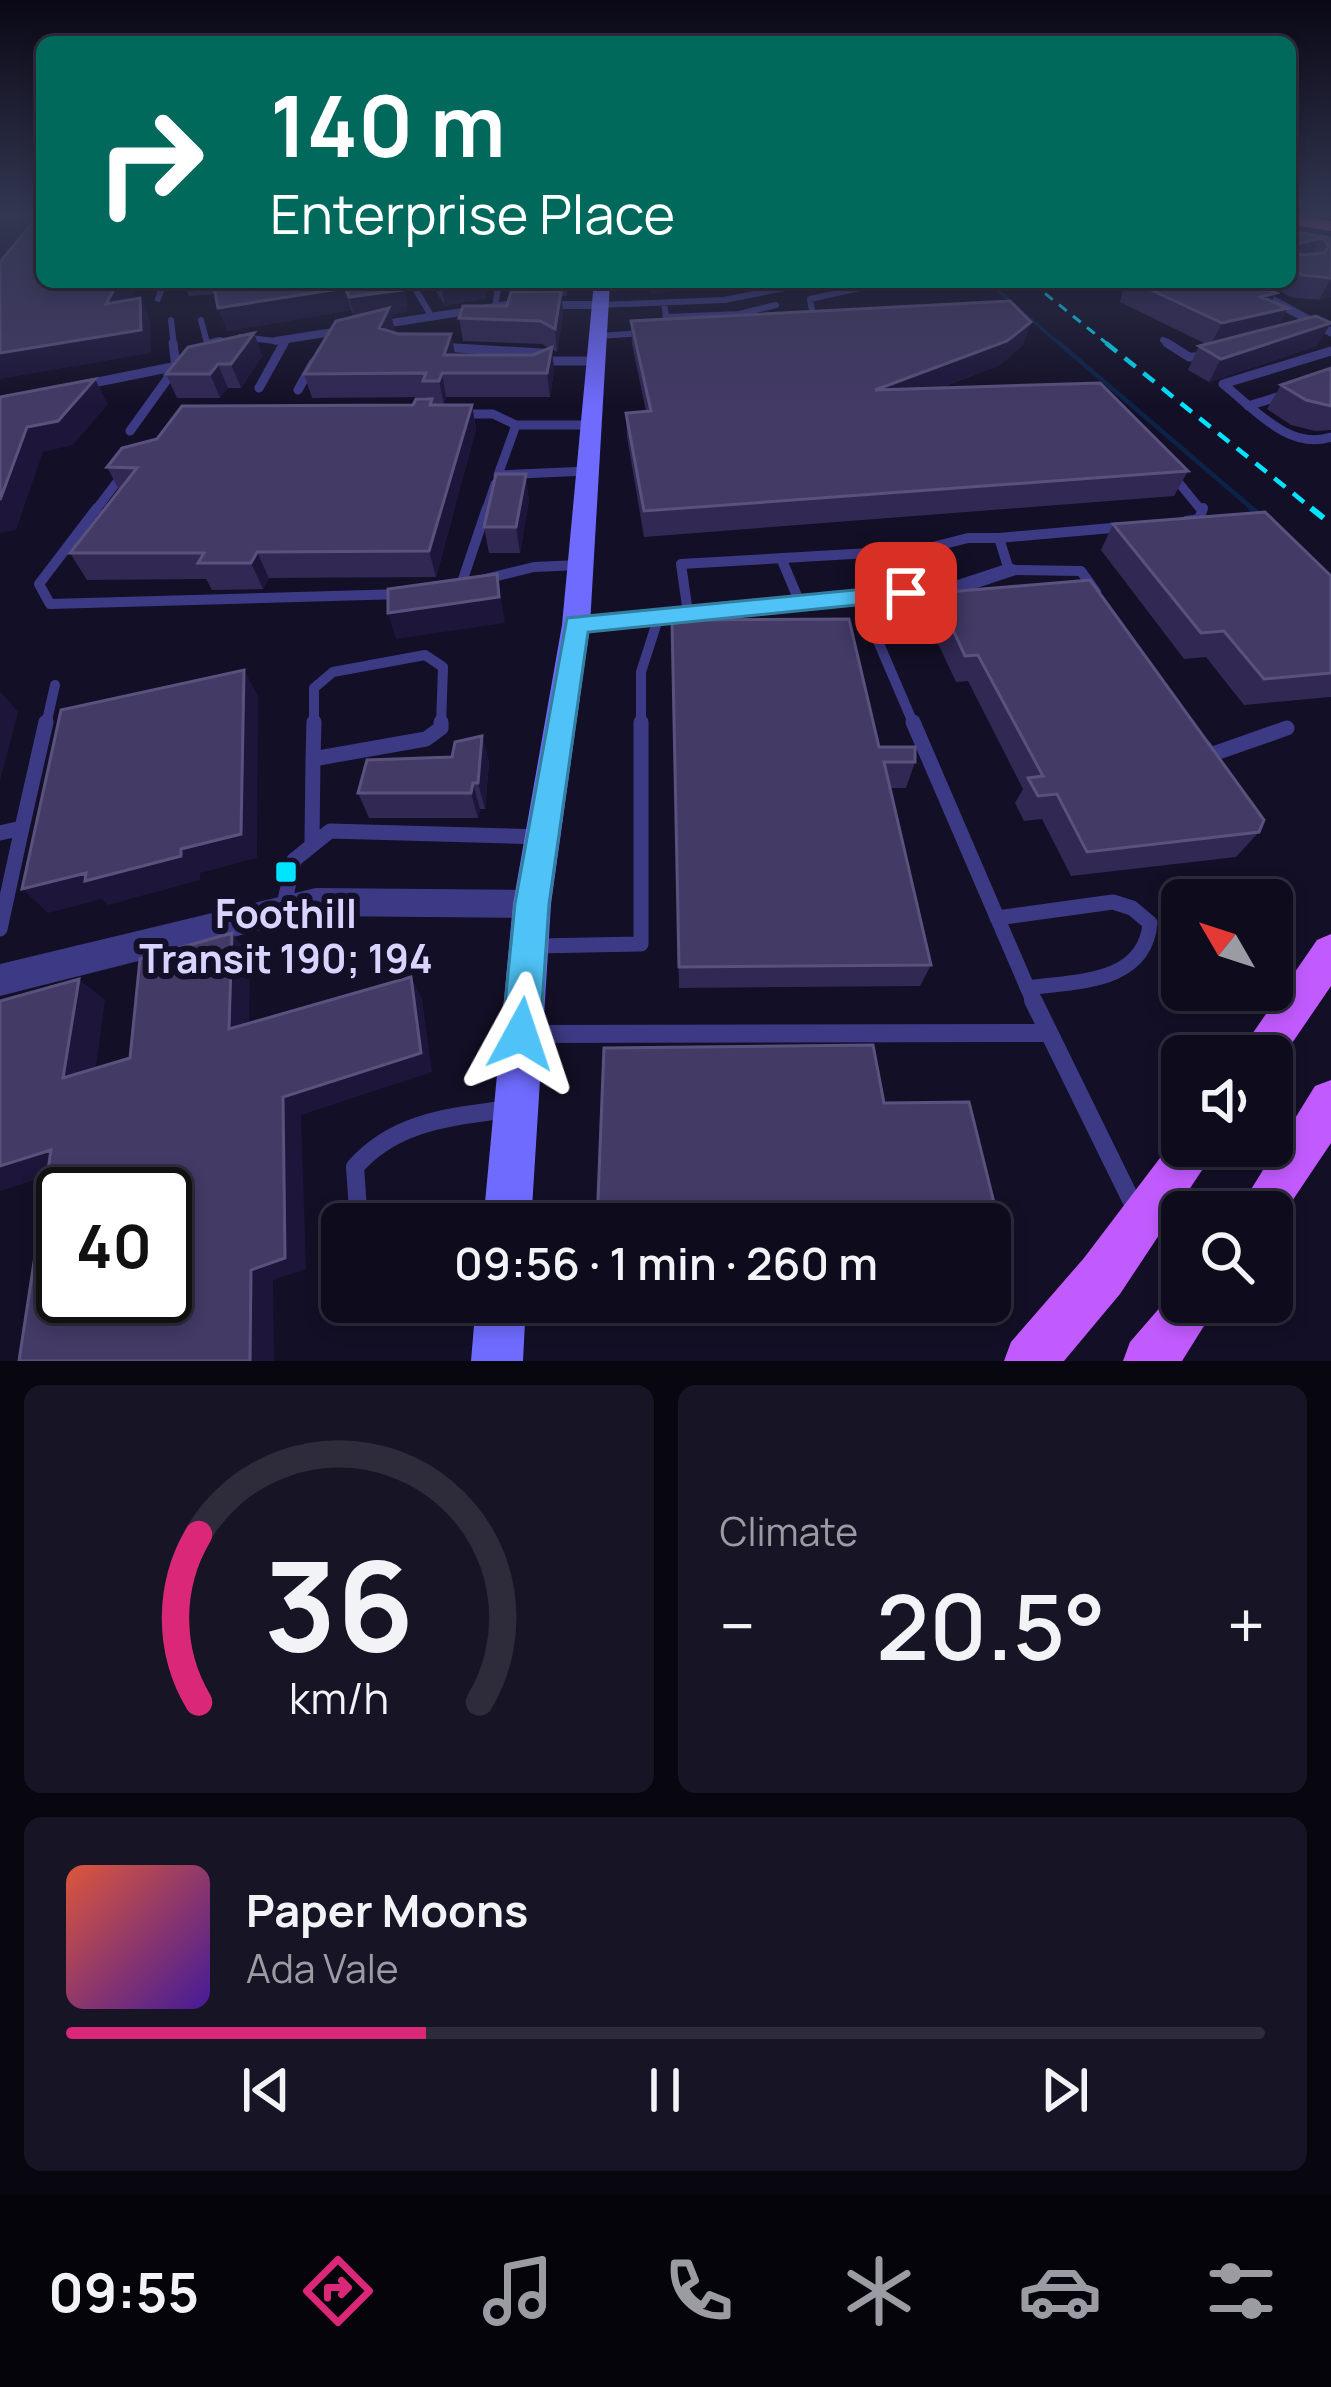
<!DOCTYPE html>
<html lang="en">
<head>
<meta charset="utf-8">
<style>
	body { margin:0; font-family:Manrope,sans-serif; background:#171425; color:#f1f3f6; height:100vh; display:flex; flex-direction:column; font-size:45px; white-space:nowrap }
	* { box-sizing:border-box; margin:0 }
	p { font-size:39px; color:#9b9ba3 }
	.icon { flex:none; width:66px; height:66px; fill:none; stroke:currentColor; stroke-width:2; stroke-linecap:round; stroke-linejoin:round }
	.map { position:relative; height:1361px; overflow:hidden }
	.drawer { display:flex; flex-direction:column; gap:24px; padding:24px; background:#08060f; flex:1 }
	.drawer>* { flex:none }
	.guide { position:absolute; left:36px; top:36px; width:1260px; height:252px; border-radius:18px; box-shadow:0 6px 18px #0003,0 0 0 3px #2e2b3b; background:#00695c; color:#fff; overflow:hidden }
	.needle { width:78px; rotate:309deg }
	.fabs { position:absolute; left:1161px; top:879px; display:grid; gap:24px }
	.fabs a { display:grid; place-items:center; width:132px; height:132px; border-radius:18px; background:#0e0b1c; box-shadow:0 6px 18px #0003,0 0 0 3px #2e2b3b; font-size:60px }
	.speed { position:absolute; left:36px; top:1167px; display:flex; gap:24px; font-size:60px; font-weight:700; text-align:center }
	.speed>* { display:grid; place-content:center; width:156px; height:156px; border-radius:50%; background:#0e0b1c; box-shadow:0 6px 18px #0003,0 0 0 3px #2e2b3b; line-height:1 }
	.speed .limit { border:6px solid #111; border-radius:18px; background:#fff; color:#111 }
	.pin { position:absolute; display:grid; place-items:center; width:102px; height:102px; color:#fff; margin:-51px; border-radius:24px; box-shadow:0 6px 18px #0006 }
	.me { position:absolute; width:132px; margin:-66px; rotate:5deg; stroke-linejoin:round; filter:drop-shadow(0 0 9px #0008) }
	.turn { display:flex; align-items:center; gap:42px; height:252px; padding:0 36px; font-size:54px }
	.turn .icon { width:156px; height:156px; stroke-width:2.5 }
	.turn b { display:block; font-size:84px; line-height:102px }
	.big { font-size:90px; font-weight:600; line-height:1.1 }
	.drawer .widget { flex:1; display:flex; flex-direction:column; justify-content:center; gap:18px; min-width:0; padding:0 42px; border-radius:18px; background:#171425 }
	.drawer .dial { align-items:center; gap:0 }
	.dial svg { height:312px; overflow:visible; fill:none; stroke:#2e2b3b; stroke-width:7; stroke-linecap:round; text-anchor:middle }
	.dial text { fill:#f1f3f6; stroke:none }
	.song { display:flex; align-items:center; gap:36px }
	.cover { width:144px; height:144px; border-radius:18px; background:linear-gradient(135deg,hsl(10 70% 55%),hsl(260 70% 35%)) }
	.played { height:12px; border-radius:6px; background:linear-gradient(90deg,#db2777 30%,#2e2b3b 30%) }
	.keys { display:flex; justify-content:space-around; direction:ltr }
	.heat { display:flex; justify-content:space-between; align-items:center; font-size:66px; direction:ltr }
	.drawer .tiles { flex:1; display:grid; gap:24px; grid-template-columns:1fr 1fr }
	.widget:last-child { grid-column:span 2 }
	.trip { position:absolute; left:321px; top:1203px; width:690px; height:120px; border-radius:18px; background:#0e0b1c; box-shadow:0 6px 18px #0003,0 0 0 3px #2e2b3b; font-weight:600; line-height:120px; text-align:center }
	.tabs { display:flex; height:192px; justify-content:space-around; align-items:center; background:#06040b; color:#9b9ba3 }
	.tabs .icon { width:84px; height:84px }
	.tabs .active { color:#db2777 }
	.tabs b { font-size:54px; color:#f1f3f6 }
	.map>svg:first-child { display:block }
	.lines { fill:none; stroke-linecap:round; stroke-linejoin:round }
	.stream-far2 { stroke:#0c2248; stroke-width:3 }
	.stream-far1 { stroke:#0c2248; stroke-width:4.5 }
	.stream { stroke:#0c2248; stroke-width:6 }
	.lane-far4 { stroke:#3d3a85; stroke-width:6 }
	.lane-far3 { stroke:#3d3a85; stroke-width:9 }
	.lane-far2 { stroke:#3d3a85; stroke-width:10 }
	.lane-far1 { stroke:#3d3a85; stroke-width:15 }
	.lane { stroke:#3d3a85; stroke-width:18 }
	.street { fill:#3d3a85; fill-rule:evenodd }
	.secondary { fill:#6f6bff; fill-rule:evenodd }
	.primary { fill:#c25bff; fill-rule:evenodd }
	.highway { fill:#ff4fa3; fill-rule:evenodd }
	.rail-far2 { stroke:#00e5ff; stroke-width:3; stroke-dasharray:10 8; stroke-linecap:butt }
	.rail-far1 { stroke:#00e5ff; stroke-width:4.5; stroke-dasharray:14 10; stroke-linecap:butt }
	.rail { stroke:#00e5ff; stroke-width:6; stroke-dasharray:16 14; stroke-linecap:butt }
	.wall { fill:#312854 }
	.shaded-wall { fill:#1d163a }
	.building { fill:#433a66; stroke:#5a527e; stroke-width:3; fill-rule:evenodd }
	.route { fill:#4fc3f7; stroke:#337fa1; stroke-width:3 }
	.poi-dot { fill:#00e5ff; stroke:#130f26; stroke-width:4.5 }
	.labels { text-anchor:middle; stroke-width:12; stroke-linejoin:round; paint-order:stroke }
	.near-poi-label { font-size:39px; font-weight:bold; fill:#d9d4ff; stroke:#130f26 }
</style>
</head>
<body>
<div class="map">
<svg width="1331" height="1361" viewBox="0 0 1331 1361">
	<rect width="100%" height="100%" fill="#130f26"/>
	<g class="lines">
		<!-- stream-far2 -->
		<path class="stream-far2" d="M 988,282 L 1062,346"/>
		<!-- stream-far1 -->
		<path class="stream-far1" d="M 1059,343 L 1255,511"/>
		<!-- stream -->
		<path class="stream" d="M 1251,508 L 1263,518"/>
		<!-- lane-far4 -->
		<path class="lane-far4" d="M 411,282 L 432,317
			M 158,299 L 164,282
			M 664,303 L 666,317 L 739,314 L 776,305
			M 600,305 L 724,300 L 815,282
			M 495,307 L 499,282
			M 171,320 L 174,346
			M 201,320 L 207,343 L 220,340
			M 814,323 L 810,299 L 887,282
			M 598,336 L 645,333
			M 240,337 L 275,341
			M 1163,340 L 1171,346
			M 282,346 L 285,340"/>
		<!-- lane-far3 -->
		<path class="lane-far3" d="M 1167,343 L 1189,357 L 1206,357
			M 439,347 L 542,353 L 552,361 L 596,361
			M 1331,351 L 1223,384 C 1255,409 1289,451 1331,437
			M 83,385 L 187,364
			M 259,388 L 284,343
			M 298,390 L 313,363
			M 1248,406 L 1287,394
			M 461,414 L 493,414 L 516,425 L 591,425
			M 516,425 L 498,475 L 588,471
			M 130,431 L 176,367 L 173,343
			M 1170,472 L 1202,511
			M 95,511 L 123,474
			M 486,511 L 495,484"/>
		<!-- lane-far2 -->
		<path class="lane-far2" d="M 97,508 L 39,584 L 50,604 L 403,594
			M 1186,521 L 1199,519 L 1203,508
			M 999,538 L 1123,527
			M 781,558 L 800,603
			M 481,580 L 534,567 L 579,565
			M 461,585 L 487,508
			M 859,597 L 914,725
			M 688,613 L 681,564 L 921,550 L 968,538 L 999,538 L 1009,570 L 1081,571 L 1096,592
			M 46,725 L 55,685
			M 314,725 L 314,688 L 333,672 L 425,655 L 443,667 L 441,725
			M 641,725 L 641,672 L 659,616"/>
		<!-- lane-far1 -->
		<path class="lane-far1" d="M 913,722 L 1034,1003
			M 1204,747 L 1210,755 L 1287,728
			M 313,759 L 314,722
			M 313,759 L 426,739 L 441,728 L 441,722
			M 0,833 L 22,828 L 46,722
			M 312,841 L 313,759
			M 283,909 L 294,860 L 330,831 L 542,837
			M 997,918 L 1113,902 L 1132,908 L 1150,923 C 1145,984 1075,981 1028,988
			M 0,929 L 22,828
			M 535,946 L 641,944 L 641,722"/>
		<!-- lane -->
		<path class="lane" d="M 1033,1000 L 1135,1208
			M 528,1034 L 1047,1033
			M 359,1224 L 355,1167 C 395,1121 451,1117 508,1109"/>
		<!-- street -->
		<path class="street" d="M 1231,282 L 1248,282 L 1331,327 L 1331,337 Z
			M 507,301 L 600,301 L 607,305 L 600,309 L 507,309 L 275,345 L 268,341 L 275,337 Z
			M 1009,563 L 1016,565 L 1020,570 L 1016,575 L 953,596 L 576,633 L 565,625 L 576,617 L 951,582 Z
			M 316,888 L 532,890 L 543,894 L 547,904 L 543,914 L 532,918 L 316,916 L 0,996 L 0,964 Z"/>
		<!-- secondary -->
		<path class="secondary" d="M 594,282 L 610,282 L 590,625 L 551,904 L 531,1224 L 483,1224 L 513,904 L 562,625 Z
			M 476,1302 L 526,1302 L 523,1361 L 471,1361 Z"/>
		<!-- primary -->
		<path class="primary" d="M 1331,934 L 1331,986 L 1273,1071 L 1272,1056 L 1237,1056 L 1317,940 Z
			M 1331,1080 L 1331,1143 L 1272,1231 L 1272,1212 L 1237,1212 L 1315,1086 Z
			M 1182,1129 L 1182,1146 L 1218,1146 L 1120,1294 L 1064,1361 L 1004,1361 L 1011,1342 L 1084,1258 Z
			M 1182,1282 L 1182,1302 L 1219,1302 L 1182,1361 L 1123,1361 L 1130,1342 Z"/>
		<!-- highway -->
		<path class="highway" d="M 1290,216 L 1331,221 L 1331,231 L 1290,224 Z"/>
		<!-- rail-far2 -->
		<path class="rail-far2" d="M 1031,282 L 1110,346"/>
		<!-- rail-far1 -->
		<path class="rail-far1" d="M 1106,343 L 1315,511"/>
		<!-- rail -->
		<path class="rail" d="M 1311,508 L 1331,524"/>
	</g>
	<!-- wall -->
	<path class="wall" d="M 1290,231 L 1331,238 L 1331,297 L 1319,300 L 1290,297 L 1266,282 L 1290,282 Z
		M 183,282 L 402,282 L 408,306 L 406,306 L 407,312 L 391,314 L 394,332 L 451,334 L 455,355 L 533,355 L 549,348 L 542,344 L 463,341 L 459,318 L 507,306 L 526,292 L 525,282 L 569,282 L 566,296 L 562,296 L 563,314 L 557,352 L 552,349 L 554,370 L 550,397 L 446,397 L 444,405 L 472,405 L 476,429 L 436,577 L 269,578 L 263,589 L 212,590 L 206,579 L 87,580 L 70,553 L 119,490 L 107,467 L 413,405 L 427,399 L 427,397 L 312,398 L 304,374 L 354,316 L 351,310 L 227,331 L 216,294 L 189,296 Z
		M 430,282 L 483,282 L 486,298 L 445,306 Z
		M 1120,282 L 1226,282 L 1234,287 L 1276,293 L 1272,301 L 1288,308 L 1278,326 L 1317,346 L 1209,382 L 1188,370 L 1199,346 L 1206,344 L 1120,302 L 1124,286 L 1120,287 Z
		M 631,321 L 1023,345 L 1000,365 L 940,388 L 1188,471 L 1174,496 L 644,537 L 627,437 L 626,413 L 646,411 L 632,344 Z
		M 254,333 L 262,356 L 241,388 L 228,388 L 220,398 L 177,398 L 166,374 Z
		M 1331,368 L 1331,430 L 1315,431 L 1291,425 L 1267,409 L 1281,385 Z
		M 529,499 L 520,553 L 489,553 L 484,527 Z
		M 1113,524 L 1331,576 L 1331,697 L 1244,705 L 1206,657 L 1184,659 L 1101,550 Z
		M 947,592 L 1259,832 L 1236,857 L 1071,876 L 1042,819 L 1024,821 L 1015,803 L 1023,789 L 968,681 L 956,682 L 932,631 Z
		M 672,646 L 879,747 L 915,762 L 906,788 L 890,788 L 931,965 L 920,986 L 679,988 Z
		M 482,736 L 489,762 L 485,809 L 480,809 L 478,818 L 369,818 L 358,793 L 452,757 Z
		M 596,1302 L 906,1302 L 903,1304 L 598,1307 Z"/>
	<!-- shaded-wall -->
	<path class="shaded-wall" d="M 1322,238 L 1310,260 L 1290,264 L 1295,244 Z
		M 1331,279 L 1331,297 L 1319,300 Z
		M 118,282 L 140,282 L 117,327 L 106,304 Z
		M 448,282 L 483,282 L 486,298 L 445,306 L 441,283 Z
		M 649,282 L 719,282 L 650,295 Z
		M 403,284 L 408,306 L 406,306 L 407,312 L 391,314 L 395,331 L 385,351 L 355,320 L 349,297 Z
		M 345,288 L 351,310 L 227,331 L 218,308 Z
		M 561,291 L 563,314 L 557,352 L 555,329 Z
		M 1276,293 L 1265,313 L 1288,308 L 1275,331 L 1210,346 L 1222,323 L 1261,297 Z
		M 140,298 L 150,321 L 151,353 L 0,379 L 0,353 Z
		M 1031,322 L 1023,345 L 1000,365 L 870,414 L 875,390 Z
		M 1331,323 L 1317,346 L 1209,382 L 1221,359 Z
		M 254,333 L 262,356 L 241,388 L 231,364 Z
		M 451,334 L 456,358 L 444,355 Z
		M 552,347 L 554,370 L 550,397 L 547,373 Z
		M 218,364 L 228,388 L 220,398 L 210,374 Z
		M 442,373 L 446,397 L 444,405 L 439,381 Z
		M 95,379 L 108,404 L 73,445 L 43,452 L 16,530 L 0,533 L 0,500 L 27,427 Z
		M 472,405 L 476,429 L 436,577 L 429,551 Z
		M 526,474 L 529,499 L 520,553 L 516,527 Z
		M 257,552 L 269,578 L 263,589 L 251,563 Z
		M 497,574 L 505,623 L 396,639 L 388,613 Z
		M 244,670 L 258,696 L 257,858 L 200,873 L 200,880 L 108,905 L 102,899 L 48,913 L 22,889 L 181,849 Z
		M 0,691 L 18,712 L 0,781 Z
		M 482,736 L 489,762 L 485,809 L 478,783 Z
		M 473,783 L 480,809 L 478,818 L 471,793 Z
		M 232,933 L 250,956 L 249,1048 L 229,1029 Z
		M 411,977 L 422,999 L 432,1072 L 301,1115 L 306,1269 L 273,1280 L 274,1361 L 250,1361 L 251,1270 L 283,1097 Z
		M 79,979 L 105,1000 L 92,1096 L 63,1078 Z
		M 51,1150 L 82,1165 L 0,1191 L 0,1166 Z"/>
	<!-- building -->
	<path class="building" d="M 38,216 L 42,216 L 42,282 L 118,282 L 106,304 L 140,298 L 141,330 L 0,353 L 0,262 Z
		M 1290,231 L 1331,238 L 1331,278 L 1302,275 L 1290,268 ZM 1322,238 L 1329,246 L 1324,253 L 1301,255 L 1294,251 L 1295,244 Z
		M 213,282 L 402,282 L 403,284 L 399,284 L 402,290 L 349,297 L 345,288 L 218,308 Z
		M 1134,282 L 1226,282 L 1234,287 L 1251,282 L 1276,293 L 1261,297 L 1288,308 L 1222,323 Z
		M 561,291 L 555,329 L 540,321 L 459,318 L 463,306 L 507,306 L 511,292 Z
		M 1010,301 L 1031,322 L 1007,341 L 875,390 L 1100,383 L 1188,471 L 644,511 L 626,413 L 651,411 L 631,321 Z
		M 389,308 L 379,328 L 398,334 L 451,334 L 444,355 L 533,355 L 552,347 L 547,373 L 442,373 L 439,381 L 423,381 L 426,373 L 304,374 L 336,321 Z
		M 1316,316 L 1331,323 L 1221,359 L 1199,346 Z
		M 254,333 L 231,364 L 218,364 L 210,374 L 166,374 L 188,347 Z
		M 1331,368 L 1331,406 L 1306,400 L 1281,385 Z
		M 95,379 L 58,421 L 27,427 L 0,500 L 0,397 Z
		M 416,399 L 432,399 L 430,405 L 472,405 L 429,551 L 257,552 L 251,563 L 198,563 L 204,553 L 70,553 L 137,468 L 107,467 L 122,448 L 157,439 L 182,406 L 413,405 Z
		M 496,474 L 526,474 L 516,527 L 484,527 Z
		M 1265,512 L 1331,576 L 1331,673 L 1264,679 L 1224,631 L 1201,633 L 1113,524 Z
		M 497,574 L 499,597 L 388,613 L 388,589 Z
		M 1090,580 L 1264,820 L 1259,832 L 1087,852 L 1057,794 L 1038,796 L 1028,778 L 1043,776 L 978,655 L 965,656 L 941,604 L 954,603 L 947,592 Z
		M 849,619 L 879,747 L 915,747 L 915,762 L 884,762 L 931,965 L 679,967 L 672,620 Z
		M 244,670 L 241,834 L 181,849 L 181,856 L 85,881 L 86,873 L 22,889 L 61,710 Z
		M 482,736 L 478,783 L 473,783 L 471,793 L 358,793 L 367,760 L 452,757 L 455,742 Z
		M 232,933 L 229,1029 L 411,977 L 421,1053 L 283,1097 L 285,1258 L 251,1270 L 250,1361 L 19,1361 L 51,1150 L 0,1166 L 0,1001 L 79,979 L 63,1078 L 130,1058 L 140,959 ZM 63,1194 L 165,1194 L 165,1296 L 63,1296 Z
		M 873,1045 L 884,1103 L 969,1102 L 1001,1231 L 990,1239 L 990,1224 L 597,1224 L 604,1048 Z"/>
	<!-- sky -->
	<linearGradient id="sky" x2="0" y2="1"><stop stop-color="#0a0815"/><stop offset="0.53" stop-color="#333752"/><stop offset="1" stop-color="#333752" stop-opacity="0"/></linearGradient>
	<rect width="1331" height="407" fill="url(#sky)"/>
	<!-- route -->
	<path class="route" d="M 906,585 L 918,593 L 915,599 L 588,632 L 549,904 L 540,1034 L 534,1048 L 521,1053 L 507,1048 L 502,1034 L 515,904 L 567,618 Z"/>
	<!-- markers -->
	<rect class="poi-dot" x="274" y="860" width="24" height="24" rx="6"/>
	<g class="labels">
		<!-- near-poi labels -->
		<g class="near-poi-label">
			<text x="286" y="928">Foothill<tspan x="286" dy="45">Transit 190; 194</tspan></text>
		</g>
	</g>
</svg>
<div class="fabs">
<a><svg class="needle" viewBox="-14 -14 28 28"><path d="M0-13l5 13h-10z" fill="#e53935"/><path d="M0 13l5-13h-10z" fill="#9b9ba3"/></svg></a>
<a><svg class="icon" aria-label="sound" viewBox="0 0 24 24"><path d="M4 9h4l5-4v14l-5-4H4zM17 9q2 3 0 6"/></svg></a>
<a><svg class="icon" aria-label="search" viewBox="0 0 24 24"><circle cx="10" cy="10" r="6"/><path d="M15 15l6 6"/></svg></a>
</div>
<div class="speed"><div class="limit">40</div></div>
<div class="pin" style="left:906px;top:593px;background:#d93025"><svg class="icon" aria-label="arrive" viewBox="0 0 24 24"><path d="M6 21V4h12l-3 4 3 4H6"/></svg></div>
<svg class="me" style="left:521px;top:1034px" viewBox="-20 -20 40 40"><path d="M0-17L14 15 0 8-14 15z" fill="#4fc3f7" stroke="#fff" stroke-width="4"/></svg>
<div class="trip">09:56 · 1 min · 260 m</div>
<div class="guide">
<div class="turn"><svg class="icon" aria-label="right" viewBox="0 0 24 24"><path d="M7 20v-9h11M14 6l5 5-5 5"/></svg><div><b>140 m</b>Enterprise Place</div></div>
</div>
</div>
<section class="drawer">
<div class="tiles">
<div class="widget dial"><svg viewBox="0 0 100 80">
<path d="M14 69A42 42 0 1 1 86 69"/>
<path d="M14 69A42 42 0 0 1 14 26" stroke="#db2777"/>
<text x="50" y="56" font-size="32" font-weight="700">36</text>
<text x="50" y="72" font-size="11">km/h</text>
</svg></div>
<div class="widget"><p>Climate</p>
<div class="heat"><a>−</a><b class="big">20.5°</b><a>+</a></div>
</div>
<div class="widget">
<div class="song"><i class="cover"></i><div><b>Paper Moons</b><p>Ada Vale</p></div></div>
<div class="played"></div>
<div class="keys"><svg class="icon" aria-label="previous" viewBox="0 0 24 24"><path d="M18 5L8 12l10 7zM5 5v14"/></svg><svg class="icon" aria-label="pause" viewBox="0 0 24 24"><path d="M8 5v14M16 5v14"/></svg><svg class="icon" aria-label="next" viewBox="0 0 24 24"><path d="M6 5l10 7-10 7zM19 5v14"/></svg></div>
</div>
</div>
</section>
<nav class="tabs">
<b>09:55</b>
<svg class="icon active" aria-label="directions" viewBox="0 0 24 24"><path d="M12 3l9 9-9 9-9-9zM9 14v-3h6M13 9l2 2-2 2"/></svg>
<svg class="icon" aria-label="music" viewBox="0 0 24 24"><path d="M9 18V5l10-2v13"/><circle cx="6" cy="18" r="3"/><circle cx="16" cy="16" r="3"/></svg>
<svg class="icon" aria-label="phone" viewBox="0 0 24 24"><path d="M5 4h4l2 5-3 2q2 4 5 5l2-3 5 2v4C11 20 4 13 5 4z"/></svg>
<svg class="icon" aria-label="climate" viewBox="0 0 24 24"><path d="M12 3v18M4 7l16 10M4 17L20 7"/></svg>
<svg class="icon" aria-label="car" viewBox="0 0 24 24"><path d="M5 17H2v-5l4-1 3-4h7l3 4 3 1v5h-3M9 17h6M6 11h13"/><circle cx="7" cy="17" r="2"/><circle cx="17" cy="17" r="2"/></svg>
<svg class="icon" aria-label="filters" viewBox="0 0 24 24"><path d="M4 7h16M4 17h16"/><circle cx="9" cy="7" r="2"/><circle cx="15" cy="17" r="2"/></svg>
</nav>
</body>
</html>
